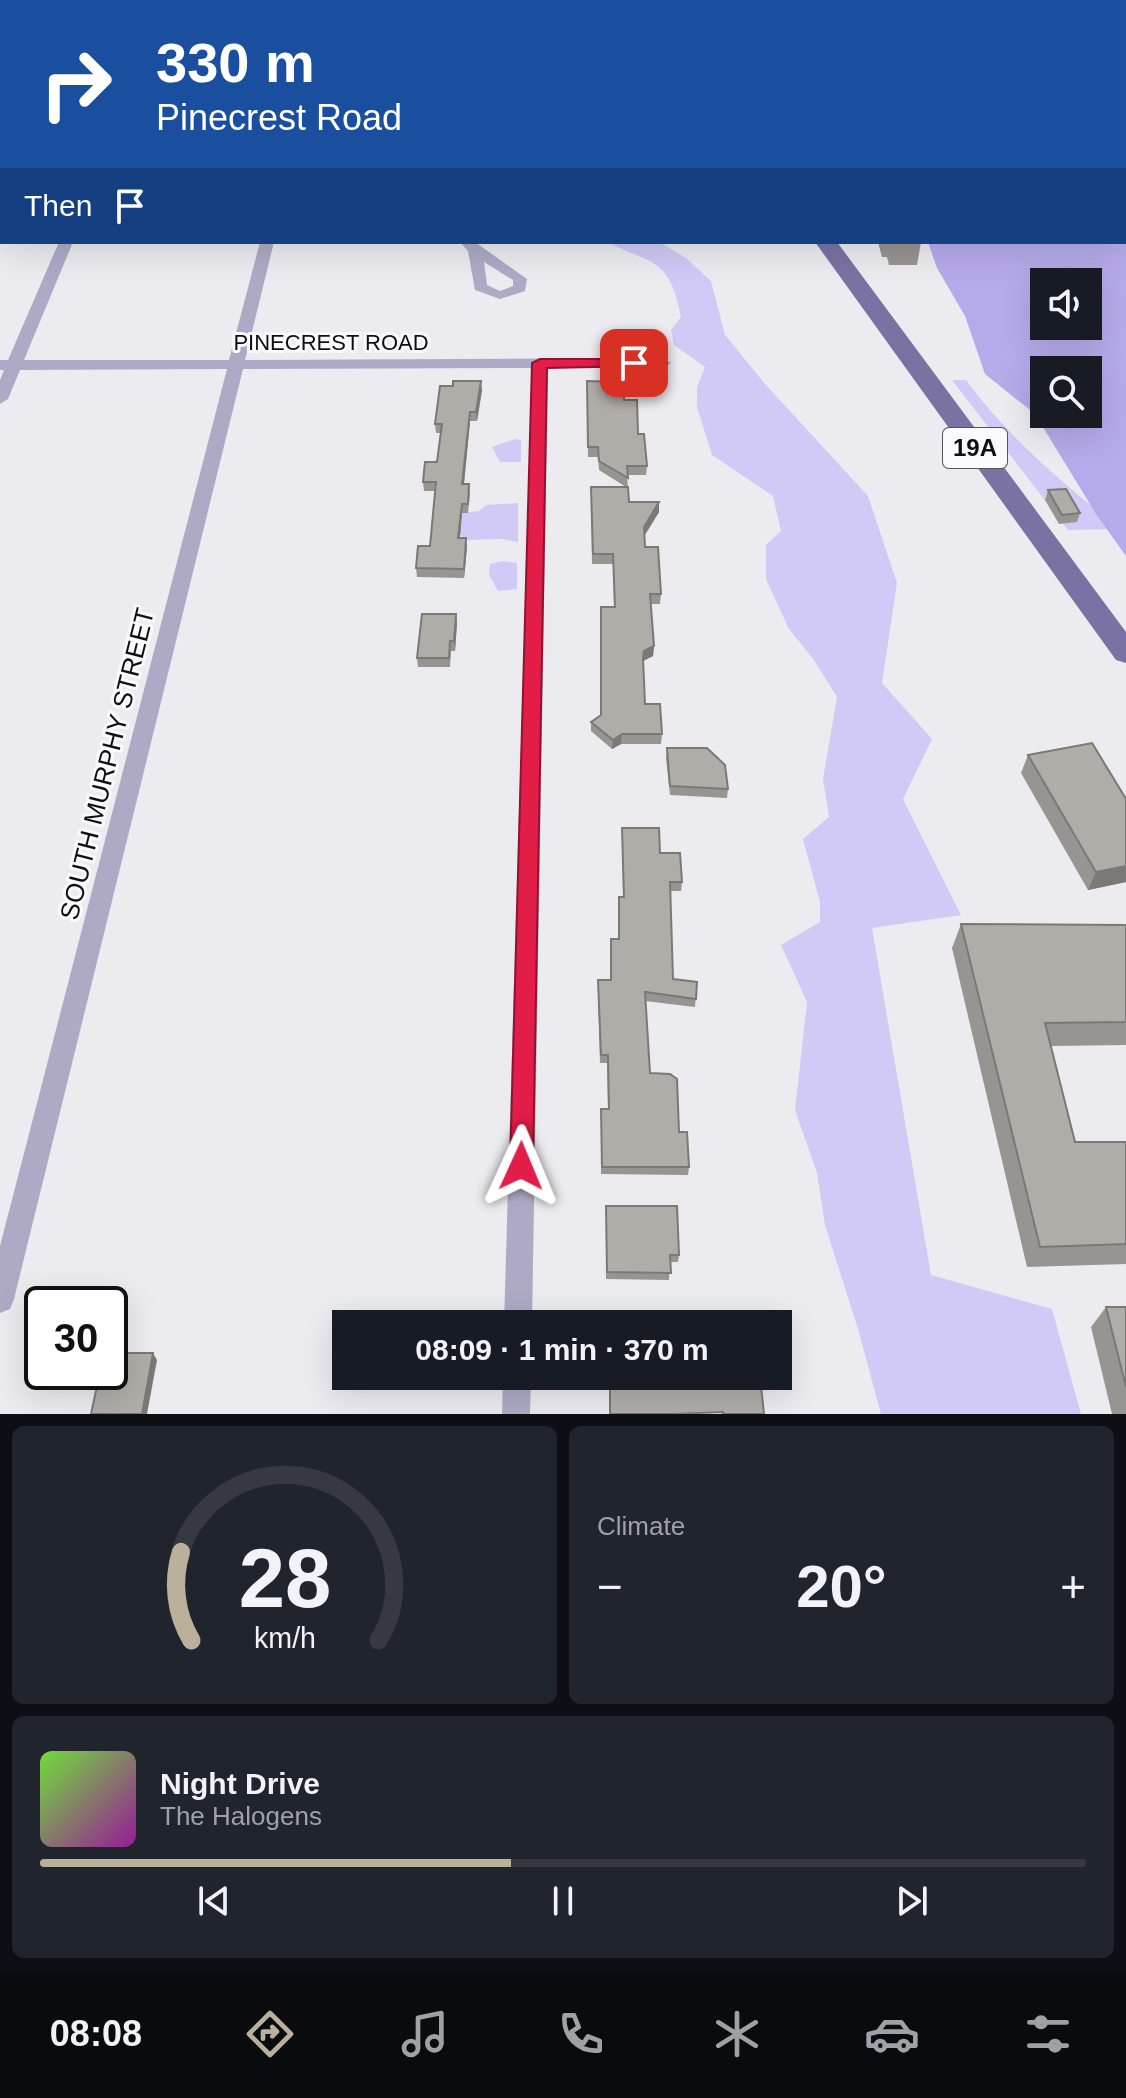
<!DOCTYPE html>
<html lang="en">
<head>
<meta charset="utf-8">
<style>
	body { margin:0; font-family:Helvetica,sans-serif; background:#20242c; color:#f1f3f6; height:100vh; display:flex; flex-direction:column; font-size:30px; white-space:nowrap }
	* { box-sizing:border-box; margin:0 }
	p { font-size:26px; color:#9ea1a6 }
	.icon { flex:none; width:44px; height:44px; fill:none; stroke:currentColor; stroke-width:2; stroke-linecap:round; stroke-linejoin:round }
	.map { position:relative; height:1414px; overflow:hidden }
	.panel { display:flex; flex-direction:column; gap:12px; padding:12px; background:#0d0f14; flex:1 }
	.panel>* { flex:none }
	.banner { position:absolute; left:0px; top:0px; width:1126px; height:244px; box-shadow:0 8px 32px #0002; background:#1a4fa0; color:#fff; overflow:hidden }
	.buttons { position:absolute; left:1030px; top:268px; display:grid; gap:16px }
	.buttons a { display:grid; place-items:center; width:72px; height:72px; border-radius:0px; background:#171b24; box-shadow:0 8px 32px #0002; font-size:40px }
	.speed { position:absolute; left:24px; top:1286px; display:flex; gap:16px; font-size:40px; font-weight:700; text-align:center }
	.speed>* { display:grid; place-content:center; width:104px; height:104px; border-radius:50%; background:#171b24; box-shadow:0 8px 32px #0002; line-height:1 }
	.speed .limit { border:4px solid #111; border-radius:12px; background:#fff; color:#111 }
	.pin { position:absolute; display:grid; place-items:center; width:68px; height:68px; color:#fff; margin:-34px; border-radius:16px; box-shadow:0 4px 12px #0006 }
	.me { position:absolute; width:88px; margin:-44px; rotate:1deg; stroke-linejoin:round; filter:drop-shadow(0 0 6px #0008) }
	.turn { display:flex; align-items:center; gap:28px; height:168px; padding:0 24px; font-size:36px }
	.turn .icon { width:104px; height:104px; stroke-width:2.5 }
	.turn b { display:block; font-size:56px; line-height:68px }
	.then { display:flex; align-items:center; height:76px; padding:0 24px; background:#0003; gap:16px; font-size:30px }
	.big { font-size:60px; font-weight:700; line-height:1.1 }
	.panel .tile { flex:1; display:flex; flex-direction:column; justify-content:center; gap:12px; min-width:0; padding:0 28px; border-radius:12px; background:#20242c }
	.panel .dial { align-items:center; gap:0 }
	.dial svg { height:208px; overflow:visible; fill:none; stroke:#363941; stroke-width:7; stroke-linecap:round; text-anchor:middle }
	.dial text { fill:#f1f3f6; stroke:none }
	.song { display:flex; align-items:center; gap:24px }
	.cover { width:96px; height:96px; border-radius:12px; background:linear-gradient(135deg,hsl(100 70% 55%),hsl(300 70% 35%)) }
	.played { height:8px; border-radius:4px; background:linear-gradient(90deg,#bab09c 45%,#363941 45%) }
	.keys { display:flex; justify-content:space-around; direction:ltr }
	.heat { display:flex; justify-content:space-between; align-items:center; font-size:44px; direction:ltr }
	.panel .tiles { flex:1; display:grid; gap:12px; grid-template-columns:1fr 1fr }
	.tile:last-child { grid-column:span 2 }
	.trip { position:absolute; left:332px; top:1310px; width:460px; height:80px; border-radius:0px; background:#171b24; box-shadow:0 8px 32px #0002; font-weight:700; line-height:80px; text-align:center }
	.menu { display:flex; height:128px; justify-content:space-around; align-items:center; background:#090b0e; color:#9ea1a6 }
	.menu .icon { width:56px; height:56px }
	.menu .active { color:#bab09c }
	.menu b { font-size:36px; color:#f1f3f6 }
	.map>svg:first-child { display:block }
	.green { fill:#d1c9f6 }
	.water { fill:#b6abea; fill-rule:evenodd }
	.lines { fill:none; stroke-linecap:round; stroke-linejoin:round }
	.minor { fill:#aeaac6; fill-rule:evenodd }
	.primary { fill:#7b72a4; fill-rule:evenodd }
	.wall { fill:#979591 }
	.shaded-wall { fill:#7b7976 }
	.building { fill:#b0ada9; stroke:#7b7976; stroke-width:2 }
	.route { fill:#e11d48; stroke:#92132f; stroke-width:2 }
	.labels { text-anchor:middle; stroke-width:6; stroke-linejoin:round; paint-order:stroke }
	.far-street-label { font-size:22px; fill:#0f0f11; stroke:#f9f9fe }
	.shield { fill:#f9f9fe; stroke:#555558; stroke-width:2 }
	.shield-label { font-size:24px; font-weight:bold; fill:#0f0f11 }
	.street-label { font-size:26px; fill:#0f0f11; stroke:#f9f9fe }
</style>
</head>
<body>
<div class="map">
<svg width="1126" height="1414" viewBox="0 0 1126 1414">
	<rect width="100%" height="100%" fill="#ecebf0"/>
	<!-- green -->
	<path class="green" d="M 607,242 L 659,242 L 686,258 L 711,281 L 725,335 L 765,384 L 868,496 L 897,583 L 882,683 L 932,739 L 903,799 L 961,915 L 872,928 L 931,1275 L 1052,1309 L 1081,1414 L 881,1414 L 858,1329 L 825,1225 L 817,1173 L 795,1110 L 807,1002 L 781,945 L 820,922 L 820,902 L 803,839 L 829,817 L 823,779 L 837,697 L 814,660 L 789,629 L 766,579 L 766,545 L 781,531 L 773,496 L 712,455 L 697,407 L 697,387 L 705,367 L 674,345 L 671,330 L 681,317 C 669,257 655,266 607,242 Z
		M 952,380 L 966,380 C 1008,438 1065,484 1119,529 L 1068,530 Z
		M 515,439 L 521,440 L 521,462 L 500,462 L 492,447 Z
		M 518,503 L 518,542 L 501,539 L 466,540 L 456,530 L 462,513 L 479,511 L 486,505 Z
		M 502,561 L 517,563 L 517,589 L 498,591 L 489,575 L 490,564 Z"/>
	<!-- water -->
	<path class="water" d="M 655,0 L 1126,0 L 1126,556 L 1096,514 L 1035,414 L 985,374 L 965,316 L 937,268 L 928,242 L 1124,242 L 1124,2 ZM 1044,282 L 1088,282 L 1088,326 L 1044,326 ZM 1044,370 L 1088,370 L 1088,414 L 1044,414 Z"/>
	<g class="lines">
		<!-- minor -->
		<path class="minor" d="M 162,0 L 174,0 L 161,2 Z
			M 323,0 L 335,0 L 335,2 L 323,2 Z
			M 0,119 L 2,119 L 2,127 L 0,127 Z
			M 59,242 L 73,242 L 24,360 L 229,360 L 260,242 L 274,242 L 245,360 L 663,358 L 671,363 L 663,368 L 548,368 L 532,1324 L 504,1324 L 532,368 L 243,369 L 14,1299 L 10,1309 L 0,1313 L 0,1246 L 227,369 L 20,370 L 8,399 L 0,404 L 0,380 L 4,370 L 0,370 L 0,360 L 8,360 Z
			M 460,242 L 475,242 L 527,279 L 525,291 L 500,299 L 475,290 L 468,251 ZM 484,262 L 513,280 L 513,286 L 500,291 L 487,285 Z
			M 503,1376 L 531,1376 L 530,1414 L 502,1414 Z"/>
		<!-- primary -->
		<path class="primary" d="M 521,0 L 538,0 L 539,2 L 522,2 Z
			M 815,242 L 837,242 L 1126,632 L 1126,663 L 1116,660 Z"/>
	</g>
	<!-- wall -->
	<path class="wall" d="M 878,242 L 921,242 L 917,265 L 889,265 L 887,257 L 882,257 Z
		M 587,381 L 618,388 L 624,400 L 638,434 L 647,466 L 646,475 L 627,475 L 629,502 L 659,512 L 645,535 L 645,547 L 661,594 L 660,604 L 650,604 L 654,646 L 653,656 L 643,661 L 645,704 L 662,734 L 661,744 L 621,744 L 612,749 L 591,731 L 591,722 L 601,715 L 614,607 L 613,564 L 592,564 L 591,487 L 626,487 L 599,470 L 598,457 L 588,457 Z
		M 482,390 L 477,421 L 470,421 L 464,484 L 469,484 L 470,493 L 468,513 L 462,513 L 460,538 L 466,538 L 467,547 L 464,578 L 417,577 L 416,568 L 430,546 L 435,491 L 424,491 L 423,482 L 437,462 L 441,433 L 436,433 L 435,424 Z
		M 1048,490 L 1080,513 L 1077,522 L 1059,524 L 1045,500 Z
		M 457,623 L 455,651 L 451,651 L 450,667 L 418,667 L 417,658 Z
		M 667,748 L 728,789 L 727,798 L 670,795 L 666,758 Z
		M 1028,755 L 1126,882 L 1088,890 L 1021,773 Z
		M 622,828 L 660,853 L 682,882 L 681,891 L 670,891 L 673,979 L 697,982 L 695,1007 L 645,1001 L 650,1073 L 679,1132 L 689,1167 L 688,1175 L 601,1174 L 601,1109 L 608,1109 L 607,1063 L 600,1063 L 598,989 L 611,980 L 619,939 L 623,897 Z
		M 961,924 L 1126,925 L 1126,1045 L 1051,1046 L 1075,1142 L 1126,1142 L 1126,1264 L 1027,1267 L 952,948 Z
		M 606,1213 L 679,1255 L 678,1262 L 670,1262 L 669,1280 L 606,1279 Z
		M 1106,1307 L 1126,1307 L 1126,1414 L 1112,1414 L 1091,1327 Z"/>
	<!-- shaded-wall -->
	<path class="shaded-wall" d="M 481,381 L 482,390 L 477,421 L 476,412 Z
		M 470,412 L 470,421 L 463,493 L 462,484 Z
		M 659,502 L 659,512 L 644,536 L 644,527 Z
		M 462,504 L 462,513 L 459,547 L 458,538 Z
		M 466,538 L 467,547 L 464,578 L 464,569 Z
		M 456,614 L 457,623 L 455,651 L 454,641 Z
		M 654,646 L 653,656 L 643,661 L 644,651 Z
		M 622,734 L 621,744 L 612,749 L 613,740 Z
		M 1126,866 L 1126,882 L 1088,890 L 1096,872 Z
		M 153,1353 L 157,1360 L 147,1414 L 142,1414 Z"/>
	<!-- building -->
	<path class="building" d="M 892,242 L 921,242 L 921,243 L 893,243 Z
		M 453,381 L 481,381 L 476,412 L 470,412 L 462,484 L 469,484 L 468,504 L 462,504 L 458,538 L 466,538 L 464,569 L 416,568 L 418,546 L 430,546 L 436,482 L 423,482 L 425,462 L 437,462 L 442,424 L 435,424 L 440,386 L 453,386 Z
		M 587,381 L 618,382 L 618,388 L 624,388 L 624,400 L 637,400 L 638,434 L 644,434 L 647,466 L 627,466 L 628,478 L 599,461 L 598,447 L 588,447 Z
		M 591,487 L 628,487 L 629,502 L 659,502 L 644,527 L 645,547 L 658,547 L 661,594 L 650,594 L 654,646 L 644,651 L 643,658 L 645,704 L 660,704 L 662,734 L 622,734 L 613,740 L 591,722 L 601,715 L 601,607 L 615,607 L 613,554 L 593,554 Z
		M 1066,489 L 1080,513 L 1062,515 L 1048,490 Z
		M 422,614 L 456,614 L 454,641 L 450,641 L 449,658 L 417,658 Z
		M 1092,743 L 1126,799 L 1126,866 L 1096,872 L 1028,755 Z
		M 667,748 L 707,748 L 725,765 L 728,789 L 670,786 Z
		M 622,828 L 659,828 L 660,853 L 680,853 L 682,882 L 670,882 L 673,979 L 697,982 L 696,999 L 645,992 L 650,1073 L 670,1074 L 677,1079 L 679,1132 L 687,1132 L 689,1167 L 602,1167 L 601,1109 L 609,1109 L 608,1055 L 601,1055 L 598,980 L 611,980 L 611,939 L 619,939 L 619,897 L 624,897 Z
		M 961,924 L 1126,925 L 1126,1022 L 1045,1023 L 1075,1142 L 1126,1142 L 1126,1244 L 1040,1247 Z
		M 606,1206 L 677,1206 L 679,1255 L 670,1255 L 671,1273 L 607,1272 Z
		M 1106,1307 L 1126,1307 L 1126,1387 Z
		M 609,1319 L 655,1319 L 655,1324 L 609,1324 Z
		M 110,1353 L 153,1353 L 142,1414 L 91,1414 L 100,1372 L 110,1372 Z
		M 610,1376 L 760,1376 L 764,1414 L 723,1414 L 723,1412 L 674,1414 L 610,1414 Z"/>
	<!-- route -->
	<path class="route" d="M 634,359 L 639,360 L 639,366 L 547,368 L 533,1166 L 530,1174 L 521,1177 L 513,1174 L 510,1166 L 532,363 L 540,359 Z"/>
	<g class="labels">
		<!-- far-street labels -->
		<g class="far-street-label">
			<text x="331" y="350">PINECREST ROAD</text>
		</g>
		<!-- shield labels -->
		<rect class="shield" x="943" y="428" width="64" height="40" rx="6"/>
		<g class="shield-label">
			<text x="975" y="456">19A</text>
		</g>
		<!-- street labels -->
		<g class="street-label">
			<text transform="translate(107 764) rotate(-76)" y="9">SOUTH MURPHY STREET</text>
		</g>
	</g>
</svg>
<div class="buttons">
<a><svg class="icon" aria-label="sound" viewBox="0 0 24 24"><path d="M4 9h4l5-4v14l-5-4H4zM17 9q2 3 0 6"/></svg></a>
<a><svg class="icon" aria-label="search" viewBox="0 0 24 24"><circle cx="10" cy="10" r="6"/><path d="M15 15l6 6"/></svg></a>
</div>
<div class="speed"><div class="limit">30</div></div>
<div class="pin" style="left:634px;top:363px;background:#d93025"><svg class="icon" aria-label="arrive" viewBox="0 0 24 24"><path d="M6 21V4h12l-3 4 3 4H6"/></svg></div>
<svg class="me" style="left:521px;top:1166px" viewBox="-20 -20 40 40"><path d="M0-17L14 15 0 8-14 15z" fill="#e11d48" stroke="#fff" stroke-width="4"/></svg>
<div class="trip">08:09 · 1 min · 370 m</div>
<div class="banner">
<div class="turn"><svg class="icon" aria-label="right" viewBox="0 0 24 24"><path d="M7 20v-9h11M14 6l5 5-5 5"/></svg><div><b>330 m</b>Pinecrest Road</div></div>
<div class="then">Then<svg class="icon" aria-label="arrive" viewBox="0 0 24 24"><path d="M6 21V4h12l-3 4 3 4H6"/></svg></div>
</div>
</div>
<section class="panel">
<div class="tiles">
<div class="tile dial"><svg viewBox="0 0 100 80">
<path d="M14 69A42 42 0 1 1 86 69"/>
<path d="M14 69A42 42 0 0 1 10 35" stroke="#bab09c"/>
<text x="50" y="56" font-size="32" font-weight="700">28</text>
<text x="50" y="72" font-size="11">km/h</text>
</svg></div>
<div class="tile"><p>Climate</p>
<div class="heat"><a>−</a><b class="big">20°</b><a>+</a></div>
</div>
<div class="tile">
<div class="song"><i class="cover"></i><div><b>Night Drive</b><p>The Halogens</p></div></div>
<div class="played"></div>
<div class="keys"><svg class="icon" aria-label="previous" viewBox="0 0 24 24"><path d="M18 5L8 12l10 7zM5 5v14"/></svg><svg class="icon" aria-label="pause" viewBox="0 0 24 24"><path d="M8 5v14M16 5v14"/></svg><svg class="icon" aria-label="next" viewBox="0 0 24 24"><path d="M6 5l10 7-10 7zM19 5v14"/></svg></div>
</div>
</div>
</section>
<nav class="menu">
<b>08:08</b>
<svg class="icon active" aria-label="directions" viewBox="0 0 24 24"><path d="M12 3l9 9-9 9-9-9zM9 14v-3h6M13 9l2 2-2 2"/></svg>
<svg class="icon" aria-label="music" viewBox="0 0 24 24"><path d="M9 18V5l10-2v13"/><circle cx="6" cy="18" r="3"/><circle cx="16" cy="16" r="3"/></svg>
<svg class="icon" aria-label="phone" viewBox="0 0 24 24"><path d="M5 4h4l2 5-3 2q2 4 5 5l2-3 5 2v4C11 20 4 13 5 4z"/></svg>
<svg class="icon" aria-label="climate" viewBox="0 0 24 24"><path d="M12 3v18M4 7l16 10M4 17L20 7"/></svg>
<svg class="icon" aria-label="car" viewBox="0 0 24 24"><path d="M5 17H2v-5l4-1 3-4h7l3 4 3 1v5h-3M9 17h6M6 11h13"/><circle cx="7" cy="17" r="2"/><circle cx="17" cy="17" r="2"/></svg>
<svg class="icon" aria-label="filters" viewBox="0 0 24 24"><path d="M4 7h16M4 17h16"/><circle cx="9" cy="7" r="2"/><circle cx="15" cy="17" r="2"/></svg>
</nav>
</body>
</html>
